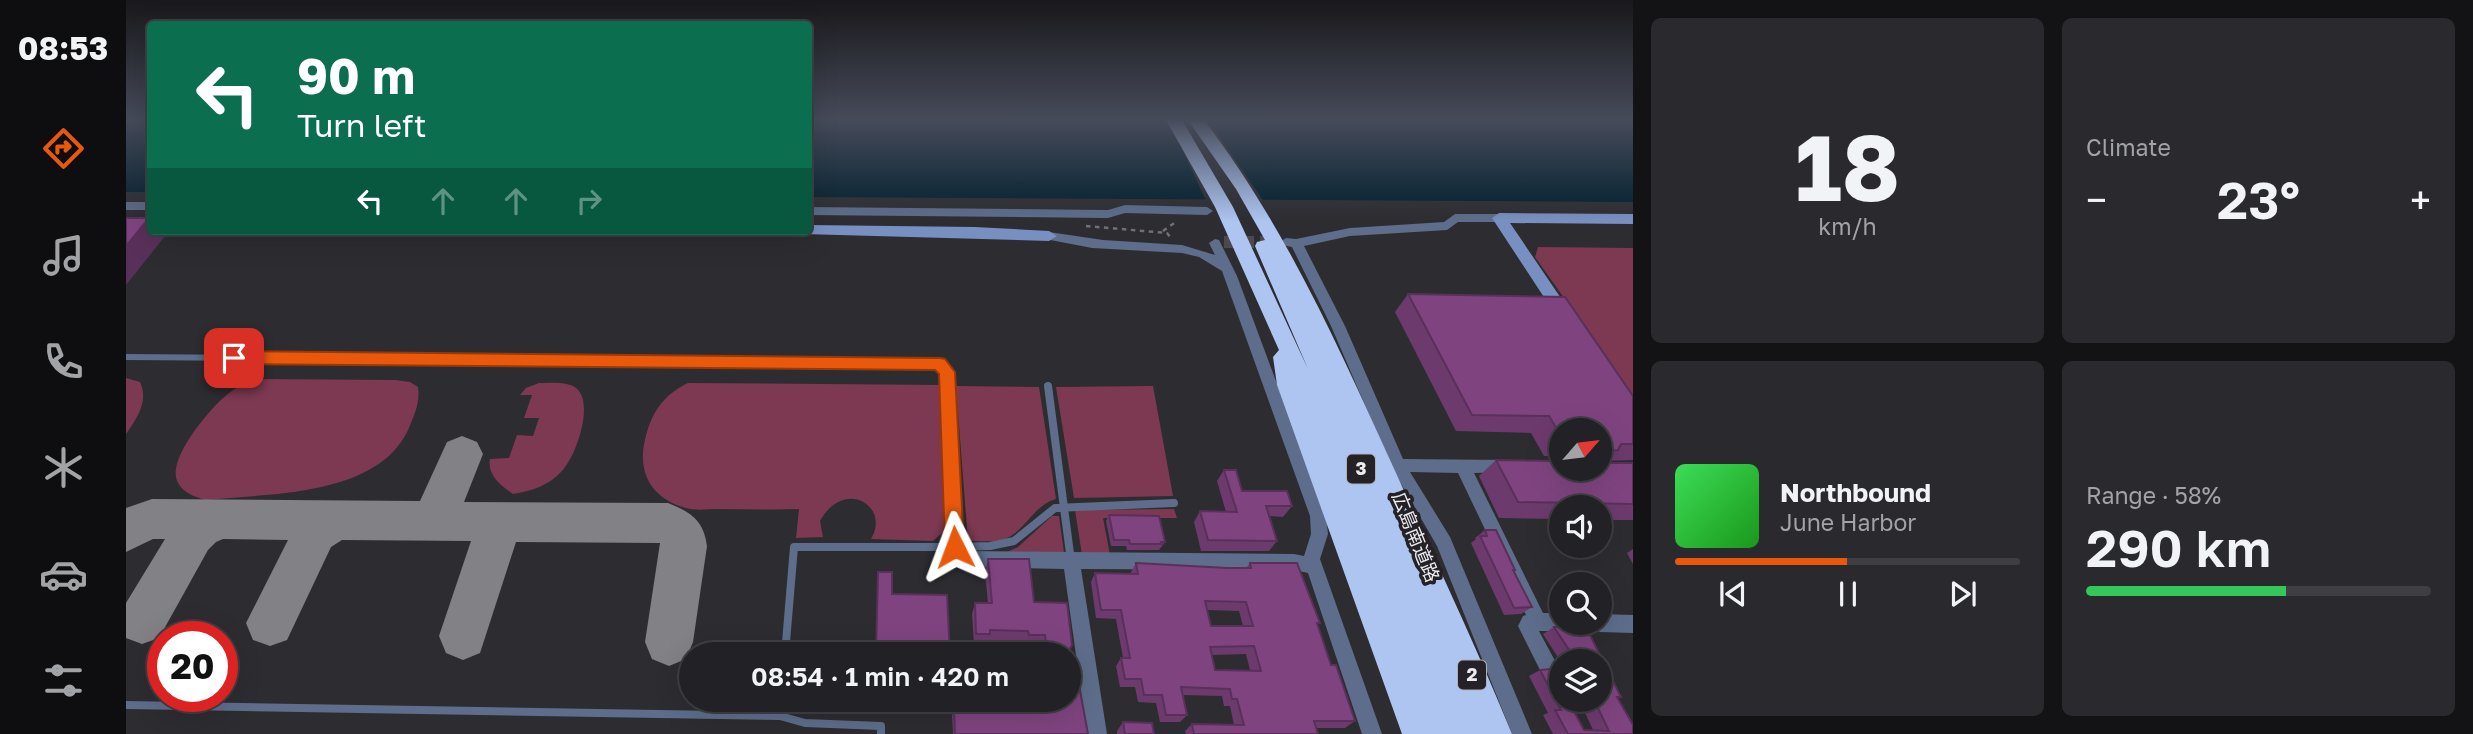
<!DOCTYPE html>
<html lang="en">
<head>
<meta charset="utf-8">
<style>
	body { margin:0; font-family:"Golos Text","Noto Sans JP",sans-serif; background:#2a292d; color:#f1f3f6; height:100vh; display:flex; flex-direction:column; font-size:26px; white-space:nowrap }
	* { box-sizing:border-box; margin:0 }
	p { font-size:23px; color:#a2a3a7 }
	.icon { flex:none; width:38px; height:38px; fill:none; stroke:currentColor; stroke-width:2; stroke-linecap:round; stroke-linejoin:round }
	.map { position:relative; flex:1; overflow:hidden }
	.details { display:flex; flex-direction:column; gap:18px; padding:18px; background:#131214; width:840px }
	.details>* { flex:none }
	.guide { position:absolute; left:21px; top:21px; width:665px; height:214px; border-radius:7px; box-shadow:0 7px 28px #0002,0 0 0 2px #3f3e42; background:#0b6e4f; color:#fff; overflow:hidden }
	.needle { width:46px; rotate:62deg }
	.controls { position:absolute; left:1423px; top:418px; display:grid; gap:14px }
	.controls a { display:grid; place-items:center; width:63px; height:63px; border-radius:50%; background:#222125; box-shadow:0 7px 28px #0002,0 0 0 2px #3f3e42; font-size:35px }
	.speed { position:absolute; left:21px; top:621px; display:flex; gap:14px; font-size:35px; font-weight:700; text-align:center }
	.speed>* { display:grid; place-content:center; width:91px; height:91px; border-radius:50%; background:#222125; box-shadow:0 7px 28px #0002,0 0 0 2px #3f3e42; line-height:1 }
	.speed .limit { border:10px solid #d22; background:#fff; color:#111 }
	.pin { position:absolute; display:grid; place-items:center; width:60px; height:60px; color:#fff; margin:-30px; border-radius:14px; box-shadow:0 4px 10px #0006 }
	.me { position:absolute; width:77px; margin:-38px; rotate:357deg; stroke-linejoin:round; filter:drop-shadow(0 0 5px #0008) }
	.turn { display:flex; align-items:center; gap:24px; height:147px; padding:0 35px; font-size:32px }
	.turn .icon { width:91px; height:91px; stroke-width:2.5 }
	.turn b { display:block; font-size:49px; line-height:60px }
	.lanes { display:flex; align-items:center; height:66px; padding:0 35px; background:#0003; justify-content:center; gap:35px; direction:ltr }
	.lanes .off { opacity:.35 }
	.big { font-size:52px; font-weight:600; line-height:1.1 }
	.details .tile { flex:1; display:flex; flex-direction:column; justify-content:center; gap:10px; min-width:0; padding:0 24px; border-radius:10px; background:#2a292d }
	.details .dial { align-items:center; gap:0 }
	.dial b { font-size:91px; line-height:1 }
	.song { display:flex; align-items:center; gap:21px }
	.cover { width:84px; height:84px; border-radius:10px; background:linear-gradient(135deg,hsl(130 70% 55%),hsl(120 70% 35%)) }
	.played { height:7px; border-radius:4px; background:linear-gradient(90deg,#ea580c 50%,#3f3e42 50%) }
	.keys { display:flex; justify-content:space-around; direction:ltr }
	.heat { display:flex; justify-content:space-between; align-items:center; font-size:38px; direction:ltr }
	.charge { height:10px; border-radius:5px; background:linear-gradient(90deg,#34c759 58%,#3f3e42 0) }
	.details .tiles { flex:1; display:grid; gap:18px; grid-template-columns:repeat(2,1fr) }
	.trip { position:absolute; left:553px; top:642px; width:402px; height:70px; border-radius:35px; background:#222125; box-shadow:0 7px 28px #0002,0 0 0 2px #3f3e42; font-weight:600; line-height:70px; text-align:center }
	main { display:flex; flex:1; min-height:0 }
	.dock { display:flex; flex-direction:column; width:126px; justify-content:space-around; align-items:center; background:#0e0d0f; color:#a2a3a7 }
	.dock .icon { width:49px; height:49px }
	.dock .on { color:#ea580c }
	.dock b { font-size:32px; color:#f1f3f6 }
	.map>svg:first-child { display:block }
	.green { fill:#7d3952 }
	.water { fill:#001e2d }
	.pier { fill:#2d2c31 }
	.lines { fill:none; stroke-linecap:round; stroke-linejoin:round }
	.taxiway { fill:#828286; fill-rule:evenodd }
	.street-tunnel { stroke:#4a494e; stroke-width:12; stroke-dasharray:12 6; stroke-linecap:butt }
	.path { stroke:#706f74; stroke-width:2.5; stroke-dasharray:4.5 4.5; stroke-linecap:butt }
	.lane-far1 { stroke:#5d6d8b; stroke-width:6 }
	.lane { stroke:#5d6d8b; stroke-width:8 }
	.street { fill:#5d6d8b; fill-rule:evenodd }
	.secondary { fill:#7890c1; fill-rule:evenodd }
	.highway { fill:#aec5f2; fill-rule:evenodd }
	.wall { fill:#6d3a6e; fill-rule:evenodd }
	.shaded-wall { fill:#59305a }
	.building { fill:#7f4480; stroke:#59305a; stroke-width:2; fill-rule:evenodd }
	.route { fill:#ea580c; stroke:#983908; stroke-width:2 }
	.labels { text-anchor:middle; stroke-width:7; stroke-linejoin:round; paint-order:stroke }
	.shield { fill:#242227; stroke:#b0afb3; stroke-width:2 }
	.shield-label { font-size:18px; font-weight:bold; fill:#ecebef }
	.street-label { font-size:19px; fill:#ecebef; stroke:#242227 }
</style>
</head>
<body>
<main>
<nav class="dock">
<b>08:53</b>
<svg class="icon on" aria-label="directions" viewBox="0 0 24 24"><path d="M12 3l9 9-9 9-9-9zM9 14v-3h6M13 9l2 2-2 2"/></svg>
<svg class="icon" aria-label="music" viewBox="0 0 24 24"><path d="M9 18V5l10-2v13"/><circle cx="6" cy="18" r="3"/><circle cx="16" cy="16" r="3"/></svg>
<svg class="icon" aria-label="phone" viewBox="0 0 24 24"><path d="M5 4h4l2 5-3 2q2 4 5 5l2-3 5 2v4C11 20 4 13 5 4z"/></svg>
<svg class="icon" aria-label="climate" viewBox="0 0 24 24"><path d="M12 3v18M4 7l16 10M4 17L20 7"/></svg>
<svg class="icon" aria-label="car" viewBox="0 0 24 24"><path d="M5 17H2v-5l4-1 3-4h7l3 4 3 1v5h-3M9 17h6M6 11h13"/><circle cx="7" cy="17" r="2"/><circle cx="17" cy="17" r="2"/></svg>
<svg class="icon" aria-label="filters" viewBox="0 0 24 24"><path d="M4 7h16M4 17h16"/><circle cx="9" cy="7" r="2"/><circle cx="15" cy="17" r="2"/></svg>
</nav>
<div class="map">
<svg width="1507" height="734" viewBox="0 0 1507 734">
	<rect width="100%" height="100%" fill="#2d2c31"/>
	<!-- green -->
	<path class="green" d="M 1412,247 L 1507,248 L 1507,395 L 1409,257 Z
		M 0,378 L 14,382 C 23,401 11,418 0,434 Z
		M 132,379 L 269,380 L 284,382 L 292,387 C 294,400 290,411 285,423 C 258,497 145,493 81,500 C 65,497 47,488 50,469 C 53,445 91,398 112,387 C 118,383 126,382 132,379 Z
		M 413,383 C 424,383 441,381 450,388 C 469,403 450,457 435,472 C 422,486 405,491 387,494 C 374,485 361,475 364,459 L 383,458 L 391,435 L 407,436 L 413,418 L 398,418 L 406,395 L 394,395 L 400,388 Z
		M 562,383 L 817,385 L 822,528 L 807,541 L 745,539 C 765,506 718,477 694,521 L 697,537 L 670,538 L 673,509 C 646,510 619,509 592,509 C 582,509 570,511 560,508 C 526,499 511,473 519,440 C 525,413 537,395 562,383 Z
		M 830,386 L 913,387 L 930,499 C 907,505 898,534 876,540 C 866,542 852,541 842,541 Z
		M 1027,386 L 1047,496 L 948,498 L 930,387 Z
		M 1048,509 L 1051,518 L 977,518 L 984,555 L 956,555 L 949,510 Z
		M 926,516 L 933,516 L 938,553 L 881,552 L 892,547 Z"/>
	<!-- water -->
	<path class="water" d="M 0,120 L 24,120 L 24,192 L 0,192 Z
		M 683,120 L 1507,120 L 1507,202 L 683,197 Z"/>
	<!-- pier -->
	<path class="pier" d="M 1043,120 L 1082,120 L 1139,203 L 1081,203 Z"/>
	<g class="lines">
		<!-- taxiway -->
		<path class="taxiway" d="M 336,436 L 351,442 L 357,454 L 338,502 L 542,503 C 565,512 578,521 581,546 L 567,642 L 560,659 L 543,666 L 526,659 L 519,642 L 534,543 L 390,542 L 354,653 L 337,660 L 320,653 L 313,636 L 345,541 L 216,540 L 205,547 L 161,640 L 144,646 L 127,640 L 120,623 L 162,540 L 97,539 L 90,542 L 82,550 L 33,638 L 16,644 L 0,638 L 0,603 L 39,539 L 27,539 L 0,552 L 0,508 L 26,499 L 294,501 L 321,442 Z"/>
		<!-- street-tunnel -->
		<path class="street-tunnel" d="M 1098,242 L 1149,242"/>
		<!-- path -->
		<path class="path" d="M 960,226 L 1041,233 L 1045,238
			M 1037,231 L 1051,221"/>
		<!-- lane-far1 -->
		<path class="lane-far1" d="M 0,357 L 814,364 L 821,372 L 821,383"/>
		<!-- lane -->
		<path class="lane" d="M 922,386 L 945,561
			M 829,547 L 864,546 L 888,541 L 929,508 L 1048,503
			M 659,654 L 668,547 L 829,547 L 821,381
			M 0,705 L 654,716 L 655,700
			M 654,716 L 679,723 L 755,726 L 755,734"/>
		<!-- street -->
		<path class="street" d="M 0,202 L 24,202 L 24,210 L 0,210 Z
			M 999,205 L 1081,207 L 1087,211 L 1081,215 L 999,213 L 982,218 L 682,215 L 682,207 L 982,210 Z
			M 1329,214 L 1373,214 L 1379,218 L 1373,222 L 1332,222 L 1321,230 L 1224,236 L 1178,246 L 1219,326 L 1277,459 L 1381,460 L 1386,462 L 1389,467 L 1386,472 L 1348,473 L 1417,613 L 1435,613 L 1435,623 L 1443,623 L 1441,628 L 1435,631 L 1413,631 L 1435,672 L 1435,700 L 1428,698 L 1392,626 L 1397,616 L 1400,615 L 1332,473 L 1284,472 L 1324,537 L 1406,734 L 1386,734 L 1311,546 L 1267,470 L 1205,326 L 1166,247 L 1156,245 L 1154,242 L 1160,238 L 1170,239 L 1224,228 L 1318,222 Z
			M 923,232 L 977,240 L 1056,245 L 1089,255 L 1083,243 L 1089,239 L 1093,240 L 1111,276 L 1200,516 L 1202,534 L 1194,559 L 1256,734 L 1236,734 L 1182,573 L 1168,570 L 955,569 L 981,734 L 961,734 L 938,569 L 841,567 L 835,564 L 833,559 L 835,554 L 841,551 L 1168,554 L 1178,556 L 1185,534 L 1184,516 L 1096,271 L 1073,257 L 1056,253 L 966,248 L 919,239 L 917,236 Z
			M 1474,614 L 1507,615 L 1507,633 L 1474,632 L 1468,629 L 1465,623 L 1474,623 Z"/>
		<!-- secondary -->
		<path class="secondary" d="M 1373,213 L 1507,214 L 1507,224 L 1384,223 L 1447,316 L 1439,322 L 1433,320 L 1366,218 Z
			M 682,225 L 849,227 L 923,231 L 931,236 L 923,241 L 677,234 L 675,231 L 682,231 Z"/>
		<!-- highway -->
		<path class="highway" d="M 1040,120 L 1056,120 L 1107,207 L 1182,369 L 1129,246 L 1131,242 L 1139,240 L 1110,189 L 1062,120 L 1078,120 C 1160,227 1214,350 1270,473 C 1309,560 1350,646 1386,734 L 1276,734 L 1151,385 L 1147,357 L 1153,350 L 1089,207 Z"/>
	</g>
	<!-- wall -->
	<path class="wall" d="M 1282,294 L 1507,396 L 1507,460 L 1478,461 L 1481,463 L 1507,463 L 1507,520 L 1474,520 L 1474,508 L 1435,508 L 1435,519 L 1373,518 L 1353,476 L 1370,460 L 1474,469 L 1474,430 L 1435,430 L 1435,458 L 1431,456 L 1418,456 L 1405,433 L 1330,431 L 1269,312 Z
		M 1098,470 L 1116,491 L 1166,506 L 1157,517 L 1144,516 L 1151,541 L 1143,551 L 1075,551 L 1068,522 L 1074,511 L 1100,512 L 1091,481 Z
		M 983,515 L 1039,542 L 1033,550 L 1001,550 L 1000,546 L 985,546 L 980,521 Z
		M 1359,530 L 1389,570 L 1387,571 L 1406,607 L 1395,614 L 1378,615 L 1345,543 L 1350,539 L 1349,538 Z
		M 1507,549 L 1507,564 L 1501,553 Z
		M 862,559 L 903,559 L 908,602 L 941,603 L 946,645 L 942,652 L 948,658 L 962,734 L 827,734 L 826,716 L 828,707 L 851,707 L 851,700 L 943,700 L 943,654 L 915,654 L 914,646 L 899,646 L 898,642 L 862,641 L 861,645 L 848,645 L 846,614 L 849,603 L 862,603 L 859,571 Z
		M 1010,563 L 1101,568 L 1120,568 L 1124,563 L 1194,623 L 1191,625 L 1205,665 L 1229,721 L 1219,728 L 1190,728 L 1192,734 L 1060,734 L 1059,731 L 1066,724 L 1108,725 L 1104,706 L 1098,706 L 1096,696 L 1056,695 L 1061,715 L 1054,722 L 1034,722 L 1030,703 L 1012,702 L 1009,687 L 994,687 L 990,666 L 995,658 L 997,658 L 990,619 L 970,618 L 965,582 L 969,573 L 1005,574 L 1005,572 ZM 1081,610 L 1113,611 L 1117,626 L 1085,626 ZM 1120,654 L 1124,670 L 1089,670 L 1086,655 Z
		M 1455,623 L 1458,623 L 1495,697 L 1491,699 L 1507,725 L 1507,734 L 1427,734 L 1417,715 L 1422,713 L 1403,676 L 1414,670 L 1425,669 L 1435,687 L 1435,700 L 1442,700 L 1458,730 L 1467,730 L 1453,700 L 1474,700 L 1474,662 L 1435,662 L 1417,634 L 1428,627 L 1446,627 Z
		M 997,722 L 1028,734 L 991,734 L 991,731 Z"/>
	<!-- shaded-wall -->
	<path class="shaded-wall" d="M 23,218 L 24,220 L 24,231 L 34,231 L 39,236 L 0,285 L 0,246 Z"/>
	<!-- building -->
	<path class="building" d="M 0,218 L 23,218 L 0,246 Z
		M 1282,294 L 1439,297 L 1507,396 L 1507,444 L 1495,444 L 1492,450 L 1474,452 L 1474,430 L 1435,430 L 1435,436 L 1423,416 L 1346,415 Z
		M 1474,458 L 1481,463 L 1507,463 L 1507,504 L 1392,502 L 1370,460 L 1435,461 L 1435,469 L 1474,469 Z
		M 1098,470 L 1110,470 L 1116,491 L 1161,491 L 1166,506 L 1140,506 L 1151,541 L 1082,540 L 1074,511 L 1111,512 Z
		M 983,515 L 1033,516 L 1039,542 L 1035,542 L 1036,544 L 1004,544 L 1003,540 L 988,540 Z
		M 1359,530 L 1370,530 L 1389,570 L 1387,570 L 1406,607 L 1388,608 L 1354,536 L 1361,536 Z
		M 862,559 L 903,559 L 908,602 L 941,603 L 946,645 L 942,652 L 948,658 L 962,734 L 829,734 L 828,707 L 855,707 L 854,700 L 943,700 L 943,654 L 921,654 L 919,635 L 903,635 L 902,631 L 864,630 L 864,634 L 850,634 L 849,603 L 866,603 Z
		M 1010,563 L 1101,568 L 1125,568 L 1124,563 L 1171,563 L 1194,623 L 1191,623 L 1205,665 L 1210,665 L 1229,721 L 1188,721 L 1192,734 L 1068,734 L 1066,724 L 1118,725 L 1111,699 L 1106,699 L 1104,689 L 1055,687 L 1061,715 L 1040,715 L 1036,695 L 1018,695 L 1015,679 L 999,679 L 995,658 L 1004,658 L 995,610 L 975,610 L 969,573 L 1012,574 ZM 1079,601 L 1120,602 L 1127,626 L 1085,626 ZM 1128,646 L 1135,671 L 1089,670 L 1084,647 Z
		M 752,572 L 766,572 L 766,594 L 821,595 L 824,654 L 750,654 Z
		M 1455,623 L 1458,623 L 1495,697 L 1491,697 L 1507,725 L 1507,734 L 1442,734 L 1429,710 L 1435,710 L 1414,670 L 1425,669 L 1435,687 L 1435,700 L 1442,700 L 1458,730 L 1483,731 L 1468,700 L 1474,700 L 1474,662 L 1451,662 L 1428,627 L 1446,627 Z
		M 997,722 L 1026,723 L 1028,734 L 999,734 Z"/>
	<!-- sky -->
	<linearGradient id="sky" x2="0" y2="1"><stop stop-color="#19181b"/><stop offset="0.54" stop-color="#464b5a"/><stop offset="1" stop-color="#464b5a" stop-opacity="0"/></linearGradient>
	<rect width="1507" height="222" fill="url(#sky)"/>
	<!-- route -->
	<path class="route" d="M 108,351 L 814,358 L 819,359 L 829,372 L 838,547 L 835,553 L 829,555 L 822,553 L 819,547 L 813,374 L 809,370 L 108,364 L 101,358 Z"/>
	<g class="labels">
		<!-- shield labels -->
		<g class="shield">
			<rect x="1221" y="454.5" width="28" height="29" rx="5"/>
			<rect x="1332" y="660.5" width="28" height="29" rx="5"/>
		</g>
		<g class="shield-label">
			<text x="1235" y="475">3</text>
			<text x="1346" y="681">2</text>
		</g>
		<!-- street labels -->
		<g class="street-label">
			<text transform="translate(1290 537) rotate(68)" y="7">広島南道路</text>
		</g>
	</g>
</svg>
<div class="controls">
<a><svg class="needle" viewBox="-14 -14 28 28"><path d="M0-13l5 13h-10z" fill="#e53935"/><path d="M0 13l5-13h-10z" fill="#a2a3a7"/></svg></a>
<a><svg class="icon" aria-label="sound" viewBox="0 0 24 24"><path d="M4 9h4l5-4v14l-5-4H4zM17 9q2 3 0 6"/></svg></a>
<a><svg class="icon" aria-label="search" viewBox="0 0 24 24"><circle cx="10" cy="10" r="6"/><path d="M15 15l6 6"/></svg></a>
<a><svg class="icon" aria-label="layers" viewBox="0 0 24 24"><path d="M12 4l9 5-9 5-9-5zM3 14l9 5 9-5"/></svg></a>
</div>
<div class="speed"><div class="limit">20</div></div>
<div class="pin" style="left:108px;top:358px;background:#d93025"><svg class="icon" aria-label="arrive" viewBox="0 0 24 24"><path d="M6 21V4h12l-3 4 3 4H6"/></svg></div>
<svg class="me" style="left:829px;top:547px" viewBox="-20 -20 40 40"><path d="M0-17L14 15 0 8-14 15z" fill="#ea580c" stroke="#fff" stroke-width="4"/></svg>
<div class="trip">08:54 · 1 min · 420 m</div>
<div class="guide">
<div class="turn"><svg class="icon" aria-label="left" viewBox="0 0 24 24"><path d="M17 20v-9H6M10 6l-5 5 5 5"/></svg><div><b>90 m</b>Turn left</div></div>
<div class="lanes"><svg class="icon" aria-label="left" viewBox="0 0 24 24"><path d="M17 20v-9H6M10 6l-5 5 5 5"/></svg><svg class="icon off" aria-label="ahead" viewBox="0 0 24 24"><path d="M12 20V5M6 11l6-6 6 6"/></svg><svg class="icon off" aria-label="ahead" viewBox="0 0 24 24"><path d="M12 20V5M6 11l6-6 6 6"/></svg><svg class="icon off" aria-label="right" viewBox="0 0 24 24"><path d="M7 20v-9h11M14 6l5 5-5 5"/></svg></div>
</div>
</div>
<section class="details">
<div class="tiles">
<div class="tile dial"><b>18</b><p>km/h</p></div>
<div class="tile"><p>Climate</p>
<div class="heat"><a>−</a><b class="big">23°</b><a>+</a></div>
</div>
<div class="tile">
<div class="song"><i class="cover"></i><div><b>Northbound</b><p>June Harbor</p></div></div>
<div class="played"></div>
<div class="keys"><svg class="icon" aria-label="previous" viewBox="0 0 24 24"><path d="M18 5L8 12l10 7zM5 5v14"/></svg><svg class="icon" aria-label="pause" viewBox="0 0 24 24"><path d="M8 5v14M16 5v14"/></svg><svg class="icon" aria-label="next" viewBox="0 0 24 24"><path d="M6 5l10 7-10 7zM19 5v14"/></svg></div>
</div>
<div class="tile"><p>Range · 58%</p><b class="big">290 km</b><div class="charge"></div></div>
</div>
</section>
</main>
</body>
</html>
